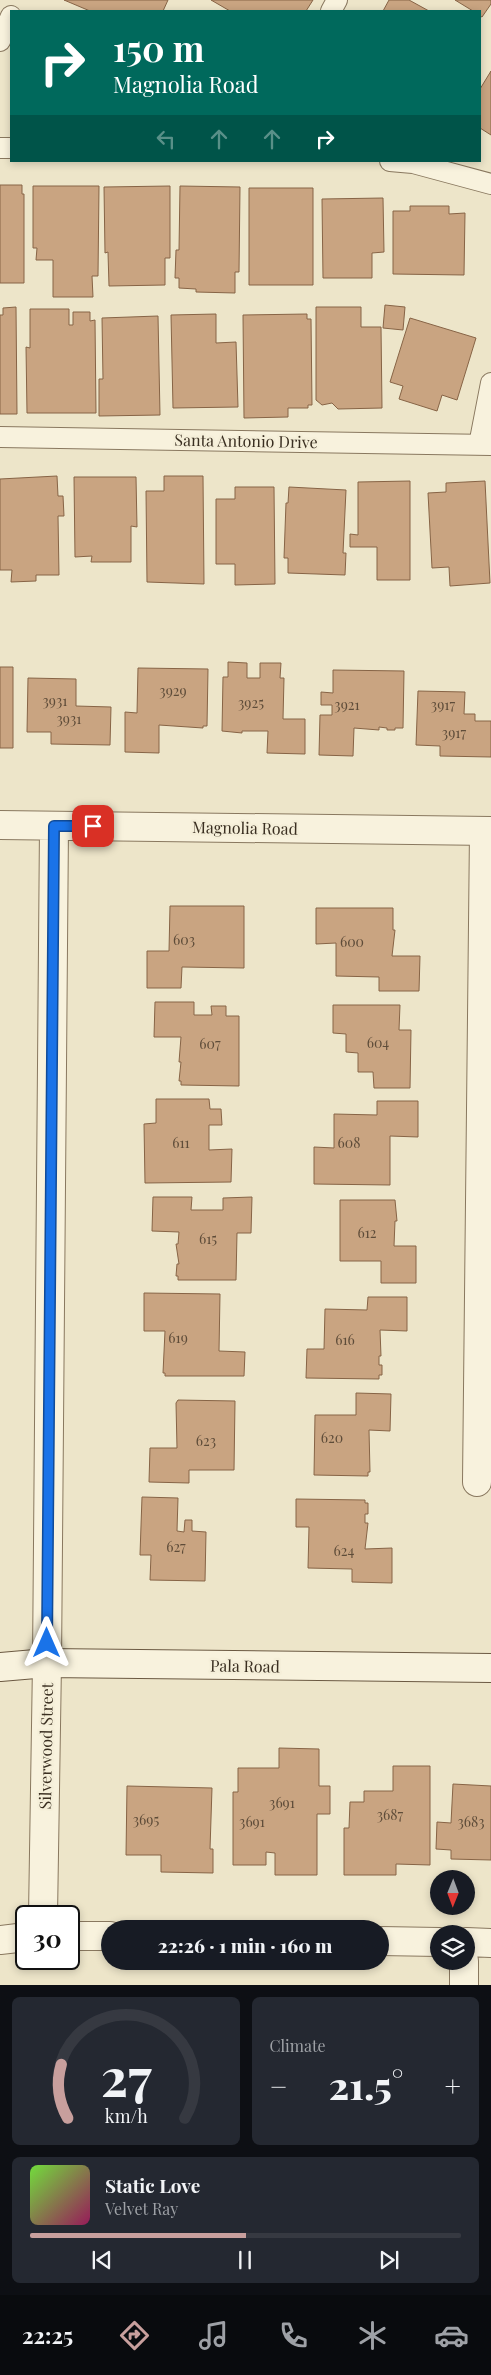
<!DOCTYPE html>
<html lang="en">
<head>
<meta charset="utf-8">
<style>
	body { margin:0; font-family:"Playfair Display",serif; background:#242831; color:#f1f3f6; height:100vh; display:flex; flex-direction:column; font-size:19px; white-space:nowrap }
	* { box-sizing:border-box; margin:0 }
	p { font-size:16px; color:#9ea1a6 }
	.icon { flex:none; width:28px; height:28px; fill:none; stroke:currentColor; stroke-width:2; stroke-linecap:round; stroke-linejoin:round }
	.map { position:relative; height:1985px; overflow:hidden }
	.drawer { display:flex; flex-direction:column; gap:12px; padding:12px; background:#0d0f14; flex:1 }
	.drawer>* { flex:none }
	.guide { position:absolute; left:10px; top:10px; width:471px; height:152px; border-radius:0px; box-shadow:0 2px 8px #0003; background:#00695c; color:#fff; overflow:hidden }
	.needle { width:32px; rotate:181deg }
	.tools { position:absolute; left:430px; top:1870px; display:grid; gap:10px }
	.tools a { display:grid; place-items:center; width:45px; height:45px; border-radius:50%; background:#171b24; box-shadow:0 2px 8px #0003; font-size:25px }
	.speed { position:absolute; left:15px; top:1905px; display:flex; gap:10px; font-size:25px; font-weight:700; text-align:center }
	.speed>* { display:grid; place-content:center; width:65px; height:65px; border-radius:50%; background:#171b24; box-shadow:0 2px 8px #0003; line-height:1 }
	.speed .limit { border:2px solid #111; border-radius:8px; background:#fff; color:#111 }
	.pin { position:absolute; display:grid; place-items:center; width:42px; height:42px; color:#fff; margin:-21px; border-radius:10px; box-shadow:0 2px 8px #0006 }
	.me { position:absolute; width:55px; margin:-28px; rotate:0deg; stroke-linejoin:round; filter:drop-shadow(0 0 4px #0008) }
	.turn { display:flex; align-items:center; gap:18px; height:105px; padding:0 20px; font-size:22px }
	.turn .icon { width:65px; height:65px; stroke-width:2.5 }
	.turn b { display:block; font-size:35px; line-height:42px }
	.lanes { display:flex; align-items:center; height:48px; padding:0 20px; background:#0003; justify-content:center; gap:25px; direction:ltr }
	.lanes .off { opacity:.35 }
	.big { font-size:38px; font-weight:800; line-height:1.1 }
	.drawer .tile { flex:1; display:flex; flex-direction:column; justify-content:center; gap:8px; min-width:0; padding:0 18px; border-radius:8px; background:#242831 }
	.drawer .dial { align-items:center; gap:0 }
	.dial svg { height:130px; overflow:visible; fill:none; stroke:#363941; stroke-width:7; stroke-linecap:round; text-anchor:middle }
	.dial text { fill:#f1f3f6; stroke:none }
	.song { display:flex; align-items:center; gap:15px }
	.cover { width:60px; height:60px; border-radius:8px; background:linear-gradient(135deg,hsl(100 70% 55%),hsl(330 70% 35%)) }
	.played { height:5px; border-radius:2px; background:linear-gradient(90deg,#c89f9d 50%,#363941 50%) }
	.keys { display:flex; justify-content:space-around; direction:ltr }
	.heat { display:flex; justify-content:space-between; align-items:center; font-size:28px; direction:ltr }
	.drawer .tiles { flex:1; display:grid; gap:12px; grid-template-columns:1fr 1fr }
	.tile:last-child { grid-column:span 2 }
	.trip { position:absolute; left:101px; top:1920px; width:288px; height:50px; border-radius:25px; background:#171b24; box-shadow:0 2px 8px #0003; font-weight:800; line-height:50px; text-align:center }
	.menu { display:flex; height:80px; justify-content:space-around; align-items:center; background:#090b0e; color:#9ea1a6 }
	.menu .icon { width:35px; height:35px }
	.menu .active { color:#c89f9d }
	.menu b { font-size:22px; color:#f1f3f6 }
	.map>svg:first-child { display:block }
	.building { fill:#c9a481; stroke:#876446 }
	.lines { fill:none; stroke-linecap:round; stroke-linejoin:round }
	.lane-casing { stroke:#89785f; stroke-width:22 }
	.street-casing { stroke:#89785f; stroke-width:30 }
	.secondary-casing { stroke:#6b5942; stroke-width:30 }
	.lane { stroke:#f8f2dd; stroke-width:20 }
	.street { stroke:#f8f2dd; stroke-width:28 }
	.secondary { stroke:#f8f2dd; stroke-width:28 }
	.route-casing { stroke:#114b97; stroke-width:12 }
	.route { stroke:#1a73e8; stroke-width:9 }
	.labels { text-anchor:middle; stroke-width:5; stroke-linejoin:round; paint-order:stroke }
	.number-label { font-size:14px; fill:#5e4c39 }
	.street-label { font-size:16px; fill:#3a2f21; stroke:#f5efd9 }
</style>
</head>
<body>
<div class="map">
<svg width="491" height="1985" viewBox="0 0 491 1985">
	<rect width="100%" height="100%" fill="#ede5c9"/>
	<!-- building -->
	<path class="building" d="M 64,0 L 168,0 L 163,11 L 90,11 Z
		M 211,0 L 313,0 L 306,11 L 230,11 Z
		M 389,0 L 409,0 L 429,11 L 383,11 Z
		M 455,0 L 491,0 L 491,4 L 482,17 L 480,16 L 480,11 L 473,11 Z
		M 491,71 L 491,135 L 480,128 L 480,89 Z
		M 0,185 L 22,185 L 22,194 L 24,194 L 24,283 L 0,283 Z
		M 33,186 L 99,186 L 98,276 L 92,276 L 93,297 L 53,297 L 53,260 L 36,260 L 37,248 L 33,248 Z
		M 170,186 L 170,258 L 165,258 L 165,285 L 109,286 L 108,252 L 105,253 L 104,187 Z
		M 180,186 L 240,187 L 239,272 L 235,272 L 235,293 L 196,292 L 196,289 L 179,288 L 179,278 L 175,278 L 176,250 L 179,250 Z
		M 249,188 L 313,188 L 313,285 L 249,285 Z
		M 383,198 L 384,252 L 372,253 L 372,278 L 323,278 L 322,199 Z
		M 410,206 L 449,206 L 449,214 L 465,213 L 464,275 L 393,274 L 393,211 L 410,211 Z
		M 385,305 L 405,307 L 403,330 L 383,328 Z
		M 16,307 L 17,414 L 0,414 L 0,315 L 3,315 L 3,308 Z
		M 316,307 L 361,307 L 361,327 L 381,327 L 382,408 L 338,409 L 332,403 L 322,405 L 316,400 Z
		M 30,309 L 69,309 L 69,325 L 73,325 L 73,312 L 90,312 L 90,321 L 95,320 L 96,413 L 27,413 L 26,347 L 30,348 Z
		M 216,314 L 216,343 L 236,342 L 238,407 L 173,408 L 171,315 Z
		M 307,314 L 307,319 L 311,319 L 312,405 L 308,405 L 308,408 L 288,408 L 288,417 L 244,418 L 243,315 Z
		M 158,316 L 160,415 L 99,416 L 99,379 L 103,379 L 102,318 Z
		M 410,318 L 476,338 L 457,400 L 442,395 L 437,411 L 399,399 L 403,386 L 390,382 Z
		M 57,476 L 58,496 L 63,496 L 64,516 L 58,516 L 59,575 L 36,575 L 36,581 L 11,582 L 12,570 L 0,570 L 0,479 Z
		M 164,476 L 203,476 L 204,584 L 147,582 L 146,491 L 164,491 Z
		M 74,477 L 136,477 L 137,527 L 131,526 L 131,562 L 91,562 L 92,556 L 75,557 Z
		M 410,481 L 410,580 L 377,580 L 377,547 L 350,547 L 350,534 L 358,535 L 358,482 Z
		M 485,481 L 490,583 L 450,586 L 449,567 L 432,568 L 428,493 L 446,492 L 446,483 Z
		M 235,487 L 274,487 L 275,584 L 235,585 L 235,564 L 216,564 L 216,499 L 235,499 Z
		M 289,487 L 346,490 L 343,553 L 346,553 L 345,575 L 288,573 L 288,558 L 284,558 L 286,503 L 288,503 Z
		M 228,662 L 247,663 L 247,678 L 260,678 L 260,663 L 281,663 L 280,678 L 284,678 L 283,719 L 305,719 L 305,754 L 267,753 L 268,731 L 242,731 L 242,733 L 222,731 L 223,677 L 228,677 Z
		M 0,667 L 13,667 L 13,748 L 0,748 Z
		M 138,668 L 208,669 L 207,726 L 203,726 L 203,728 L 159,725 L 159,753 L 125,752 L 125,712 L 137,713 Z
		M 333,670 L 404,671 L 403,728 L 395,728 L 395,730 L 387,730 L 387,728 L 379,727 L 379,730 L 354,728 L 353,756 L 319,755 L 320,715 L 332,715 L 332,705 L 321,705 L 321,692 L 333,693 Z
		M 28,678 L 76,679 L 76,706 L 111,707 L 110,745 L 51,744 L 51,732 L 27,732 Z
		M 418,691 L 465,692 L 464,714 L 475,714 L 475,721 L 491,721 L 491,757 L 440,756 L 440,746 L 416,745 Z
		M 170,906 L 244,906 L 244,968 L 182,967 L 181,988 L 147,988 L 147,951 L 169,951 Z
		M 316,908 L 393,908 L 393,930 L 395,930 L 392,956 L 420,956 L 419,991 L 379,991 L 379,977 L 336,976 L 336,943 L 316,944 Z
		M 155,1002 L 194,1002 L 194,1015 L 212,1015 L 211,1006 L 226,1006 L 226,1016 L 239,1016 L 239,1086 L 181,1085 L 181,1081 L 179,1081 L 181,1062 L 179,1062 L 181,1037 L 154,1037 Z
		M 333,1005 L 400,1005 L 399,1030 L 411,1030 L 410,1088 L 374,1088 L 373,1072 L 358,1072 L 358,1053 L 346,1052 L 346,1034 L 333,1033 Z
		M 156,1099 L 209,1099 L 210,1109 L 221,1109 L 222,1125 L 209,1125 L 209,1150 L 232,1149 L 231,1182 L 145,1183 L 144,1124 L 156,1123 Z
		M 377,1101 L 418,1101 L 418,1137 L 390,1136 L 390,1185 L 314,1184 L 314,1147 L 334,1148 L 334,1114 L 377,1115 Z
		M 153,1197 L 192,1197 L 191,1210 L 223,1210 L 223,1198 L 252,1197 L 251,1233 L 237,1233 L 236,1280 L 178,1280 L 178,1276 L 176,1276 L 177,1264 L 179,1264 L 176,1244 L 178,1244 L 179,1232 L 152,1231 Z
		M 340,1200 L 395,1200 L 397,1221 L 395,1221 L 394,1246 L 416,1246 L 416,1283 L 381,1283 L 381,1261 L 340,1261 Z
		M 144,1293 L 220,1294 L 219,1351 L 245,1352 L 244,1376 L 165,1376 L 165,1373 L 163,1373 L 165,1331 L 144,1331 Z
		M 368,1297 L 407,1297 L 407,1331 L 380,1330 L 381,1356 L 379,1356 L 379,1365 L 382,1365 L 382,1375 L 379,1375 L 379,1379 L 306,1378 L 307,1349 L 324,1349 L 325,1309 L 367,1310 Z
		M 356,1393 L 391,1394 L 390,1431 L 369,1430 L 370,1472 L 368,1472 L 368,1476 L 314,1475 L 315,1415 L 356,1415 Z
		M 178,1400 L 235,1401 L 234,1470 L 189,1470 L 189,1483 L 149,1482 L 150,1448 L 177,1448 L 176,1403 Z
		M 142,1497 L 178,1498 L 177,1531 L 184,1532 L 185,1520 L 192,1520 L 192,1531 L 206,1532 L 205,1581 L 150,1580 L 151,1555 L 140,1555 Z
		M 296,1499 L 365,1500 L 365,1503 L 368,1503 L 368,1514 L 365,1514 L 365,1523 L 368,1523 L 365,1549 L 392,1548 L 392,1583 L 352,1582 L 352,1569 L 308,1568 L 309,1527 L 296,1527 Z
		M 279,1748 L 319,1749 L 319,1786 L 330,1786 L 330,1814 L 317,1814 L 317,1875 L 275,1875 L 275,1853 L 266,1852 L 266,1865 L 233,1865 L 233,1792 L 238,1792 L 238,1768 L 279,1768 Z
		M 393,1766 L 430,1766 L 430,1865 L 396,1864 L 396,1875 L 344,1875 L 344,1828 L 349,1828 L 350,1802 L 364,1802 L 364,1791 L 393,1791 Z
		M 453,1784 L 491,1786 L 491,1860 L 451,1859 L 451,1850 L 436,1849 L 437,1822 L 451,1823 Z
		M 127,1786 L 212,1788 L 210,1849 L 213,1849 L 213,1873 L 161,1872 L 161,1855 L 126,1855 Z"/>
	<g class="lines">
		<!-- lane casing -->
		<g class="lane-casing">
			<path id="lane" d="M 331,11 L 337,0
				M 0,41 L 11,16
				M 0,148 L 11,148
				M 390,161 L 413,163 L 491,184
				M 0,437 L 491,445
				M 479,445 L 491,383"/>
		</g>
		<!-- street casing -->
		<g class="street-casing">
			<path id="street" d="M 0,825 L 491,831
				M 477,1482 L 484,831
				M 43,1916 L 47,1663 L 54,826
				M 69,1936 L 110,1936
				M 0,1940 L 26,1937
				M 380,1941 L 439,1942
				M 466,1942 L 491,1943
				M 464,1985 L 464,1961"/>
		</g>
		<!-- secondary casing -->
		<g class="secondary-casing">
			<path id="secondary" d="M 0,1667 L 47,1663 L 491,1668"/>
		</g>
		<!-- lane -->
		<use href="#lane" class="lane"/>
		<!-- street -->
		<use href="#street" class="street"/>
		<!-- secondary -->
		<use href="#secondary" class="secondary"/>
	</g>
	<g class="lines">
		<!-- route casing -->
		<g class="route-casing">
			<path id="route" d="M 47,1643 L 54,826 L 93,826"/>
		</g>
		<!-- route -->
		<use href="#route" class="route"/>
	</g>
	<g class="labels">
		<!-- number labels -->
		<g class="number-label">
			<text x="173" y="696">3929</text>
			<text x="55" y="706">3931</text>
			<text x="251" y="708">3925</text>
			<text x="347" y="710">3921</text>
			<text x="443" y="710">3917</text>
			<text x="69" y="724">3931</text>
			<text x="454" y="738">3917</text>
			<text x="184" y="945">603</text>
			<text x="352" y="947">600</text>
			<text x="378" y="1048">604</text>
			<text x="210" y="1049">607</text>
			<text x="181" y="1148">611</text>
			<text x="349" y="1148">608</text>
			<text x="367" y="1238">612</text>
			<text x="208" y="1244">615</text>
			<text x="178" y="1343">619</text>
			<text x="345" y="1345">616</text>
			<text x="332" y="1443">620</text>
			<text x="206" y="1446">623</text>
			<text x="176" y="1552">627</text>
			<text x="344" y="1556">624</text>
			<text x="282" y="1808">3691</text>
			<text x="390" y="1820">3687</text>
			<text x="146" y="1825">3695</text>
			<text x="252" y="1827">3691</text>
			<text x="471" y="1827">3683</text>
		</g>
		<!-- street labels -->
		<g class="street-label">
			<text transform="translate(246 441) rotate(1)" y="6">Santa Antonio Drive</text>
			<text transform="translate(245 828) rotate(1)" y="6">Magnolia Road</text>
			<text transform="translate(245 1666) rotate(1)" y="6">Pala Road</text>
			<text transform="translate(46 1746) rotate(-89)" y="6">Silverwood Street</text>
		</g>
	</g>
</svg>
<div class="tools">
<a><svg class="needle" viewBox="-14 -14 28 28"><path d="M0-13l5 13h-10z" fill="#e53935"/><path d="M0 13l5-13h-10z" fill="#9ea1a6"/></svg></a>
<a><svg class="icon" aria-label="layers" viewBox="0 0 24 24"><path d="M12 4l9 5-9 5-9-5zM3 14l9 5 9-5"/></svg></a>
</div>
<div class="speed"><div class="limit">30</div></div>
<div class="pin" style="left:93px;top:826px;background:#d93025"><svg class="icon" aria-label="arrive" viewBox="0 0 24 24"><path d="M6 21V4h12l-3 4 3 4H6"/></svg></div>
<svg class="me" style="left:47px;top:1643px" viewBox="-20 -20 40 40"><path d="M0-17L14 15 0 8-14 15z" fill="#1a73e8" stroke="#fff" stroke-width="4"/></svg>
<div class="trip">22:26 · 1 min · 160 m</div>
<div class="guide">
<div class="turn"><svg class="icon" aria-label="right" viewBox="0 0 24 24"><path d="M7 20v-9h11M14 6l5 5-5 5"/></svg><div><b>150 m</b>Magnolia Road</div></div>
<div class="lanes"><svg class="icon off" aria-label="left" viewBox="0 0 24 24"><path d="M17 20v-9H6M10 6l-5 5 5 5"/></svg><svg class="icon off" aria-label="ahead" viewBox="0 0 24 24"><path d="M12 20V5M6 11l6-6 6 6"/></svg><svg class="icon off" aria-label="ahead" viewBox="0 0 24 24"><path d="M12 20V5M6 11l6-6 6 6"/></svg><svg class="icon" aria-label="right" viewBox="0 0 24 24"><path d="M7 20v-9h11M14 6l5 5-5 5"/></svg></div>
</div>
</div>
<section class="drawer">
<div class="tiles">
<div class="tile dial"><svg viewBox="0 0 100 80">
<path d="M14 69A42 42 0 1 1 86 69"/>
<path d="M14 69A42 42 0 0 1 10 36" stroke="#c89f9d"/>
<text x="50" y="56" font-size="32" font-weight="700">27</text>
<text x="50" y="72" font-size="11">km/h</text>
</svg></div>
<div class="tile"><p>Climate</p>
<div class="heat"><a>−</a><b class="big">21.5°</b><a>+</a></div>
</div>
<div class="tile">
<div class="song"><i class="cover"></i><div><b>Static Love</b><p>Velvet Ray</p></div></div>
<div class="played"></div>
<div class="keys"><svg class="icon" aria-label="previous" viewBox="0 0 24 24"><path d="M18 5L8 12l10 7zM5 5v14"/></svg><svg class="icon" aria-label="pause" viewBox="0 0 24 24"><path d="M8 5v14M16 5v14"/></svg><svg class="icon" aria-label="next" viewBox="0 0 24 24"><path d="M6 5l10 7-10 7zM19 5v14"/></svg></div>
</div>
</div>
</section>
<nav class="menu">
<b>22:25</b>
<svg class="icon active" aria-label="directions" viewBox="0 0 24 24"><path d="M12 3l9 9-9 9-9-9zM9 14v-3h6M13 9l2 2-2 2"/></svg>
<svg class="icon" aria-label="music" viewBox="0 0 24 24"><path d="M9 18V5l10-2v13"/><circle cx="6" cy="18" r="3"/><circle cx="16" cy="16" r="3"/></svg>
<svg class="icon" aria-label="phone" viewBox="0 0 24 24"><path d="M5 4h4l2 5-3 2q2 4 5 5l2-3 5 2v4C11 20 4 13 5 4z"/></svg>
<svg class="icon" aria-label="climate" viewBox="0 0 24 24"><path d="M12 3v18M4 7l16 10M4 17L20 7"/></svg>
<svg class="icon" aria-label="car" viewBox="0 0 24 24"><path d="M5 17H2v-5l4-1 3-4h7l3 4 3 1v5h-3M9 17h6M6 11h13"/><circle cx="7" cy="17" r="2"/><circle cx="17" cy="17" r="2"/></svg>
</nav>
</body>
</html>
